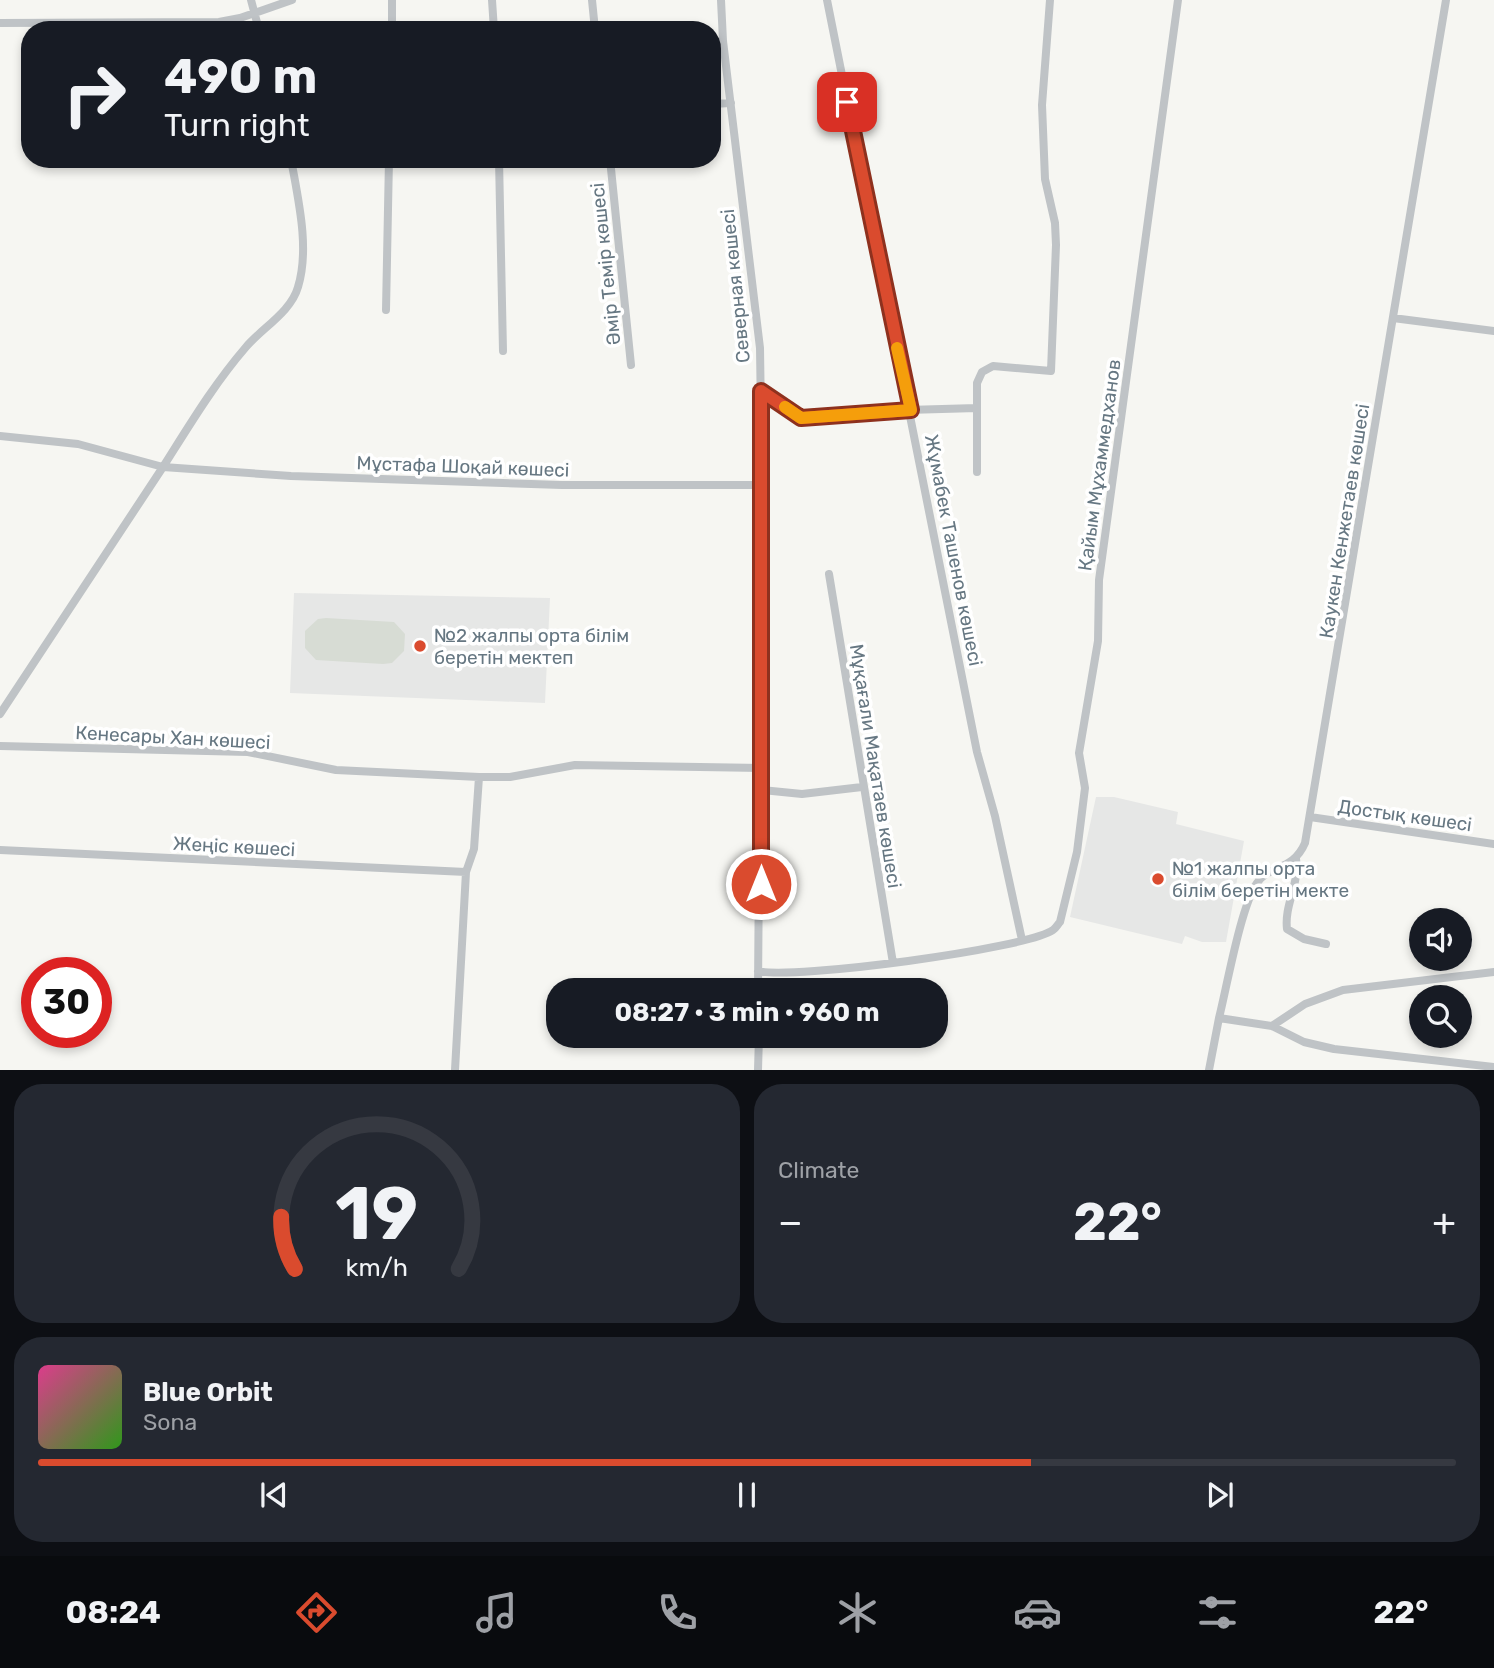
<!DOCTYPE html>
<html lang="en">
<head>
<meta charset="utf-8">
<style>
	body { margin:0; font-family:Rubik,sans-serif; background:#242831; color:#f1f3f6; height:100vh; display:flex; flex-direction:column; font-size:26px; white-space:nowrap }
	* { box-sizing:border-box; margin:0 }
	p { font-size:23px; color:#9ea1a6 }
	.icon { flex:none; width:38px; height:38px; fill:none; stroke:currentColor; stroke-width:2; stroke-linecap:round; stroke-linejoin:round }
	.map { position:relative; height:1070px; overflow:hidden }
	.panel { display:flex; flex-direction:column; gap:14px; padding:14px; background:#0d0f14; flex:1 }
	.panel>* { flex:none }
	.top-card { position:absolute; left:21px; top:21px; width:700px; height:147px; border-radius:28px; box-shadow:0 4px 10px #0003; background:#171b24; color:#f1f3f6; overflow:hidden }
	.fabs { position:absolute; left:1409px; top:908px; display:grid; gap:14px }
	.fabs a { display:grid; place-items:center; width:63px; height:63px; border-radius:50%; background:#171b24; box-shadow:0 4px 10px #0003; font-size:35px }
	.speed { position:absolute; left:21px; top:957px; display:flex; gap:14px; font-size:35px; font-weight:700; text-align:center }
	.speed>* { display:grid; place-content:center; width:91px; height:91px; border-radius:50%; background:#171b24; box-shadow:0 4px 10px #0003; line-height:1 }
	.speed .limit { border:10px solid #d22; background:#fff; color:#111 }
	.pin { position:absolute; display:grid; place-items:center; width:60px; height:60px; color:#fff; margin:-30px; border-radius:14px; box-shadow:0 4px 10px #0006 }
	.me { position:absolute; width:77px; margin:-38px; rotate:0deg; stroke-linejoin:round; filter:drop-shadow(0 0 5px #0008) }
	.turn { display:flex; align-items:center; gap:24px; height:147px; padding:0 28px; font-size:32px }
	.turn .icon { width:91px; height:91px; stroke-width:2.5 }
	.turn b { display:block; font-size:49px; line-height:60px }
	.big { font-size:52px; font-weight:700; line-height:1.1 }
	.panel .card { flex:1; display:flex; flex-direction:column; justify-content:center; gap:10px; min-width:0; padding:0 24px; border-radius:28px; background:#242831 }
	.panel .dial { align-items:center; gap:0 }
	.dial svg { height:182px; overflow:visible; fill:none; stroke:#363941; stroke-width:7; stroke-linecap:round; text-anchor:middle }
	.dial text { fill:#f1f3f6; stroke:none }
	.song { display:flex; align-items:center; gap:21px }
	.cover { width:84px; height:84px; border-radius:10px; background:linear-gradient(135deg,hsl(330 70% 55%),hsl(110 70% 35%)) }
	.played { height:7px; border-radius:4px; background:linear-gradient(90deg,#da4b2e 70%,#363941 70%) }
	.keys { display:flex; justify-content:space-around; direction:ltr }
	.heat { display:flex; justify-content:space-between; align-items:center; font-size:38px; direction:ltr }
	.panel .tiles { flex:1; display:grid; gap:14px; grid-template-columns:1fr 1fr }
	.card:last-child { grid-column:span 2 }
	.trip { position:absolute; left:546px; top:978px; width:402px; height:70px; border-radius:28px; background:#171b24; box-shadow:0 4px 10px #0003; font-weight:700; line-height:70px; text-align:center }
	.tab-bar { display:flex; height:112px; justify-content:space-around; align-items:center; background:#090b0e; color:#9ea1a6 }
	.tab-bar .icon { width:49px; height:49px }
	.tab-bar .selected { color:#da4b2e }
	.tab-bar b { font-size:32px; color:#f1f3f6 }
	.map>svg:first-child { display:block }
	.built { fill:#e6e7e6 }
	.green { fill:#d7dcd4 }
	.lines { fill:none; stroke-linecap:round; stroke-linejoin:round }
	.minor { stroke:#bfc3c6; stroke-width:8 }
	.route-casing { stroke:#8e311e; stroke-width:18 }
	.route { stroke:#da4b2e; stroke-width:12 }
	.slow { stroke:#f59e0b; stroke-width:12 }
	.poi-dot { fill:#da4b2e; stroke:#fff; stroke-width:2.5 }
	.labels { text-anchor:middle; stroke-width:7; stroke-linejoin:round; paint-order:stroke }
	.street-label { font-size:19px; fill:#667782; stroke:#fff }
	.poi-label { font-size:19px; fill:#667782; stroke:#fff; text-anchor:start }
</style>
</head>
<body>
<div class="map">
<svg width="1494" height="1070" viewBox="0 0 1494 1070">
	<rect width="100%" height="100%" fill="#f6f6f2"/>
	<!-- built -->
	<path class="built" d="M 294,593 L 550,598 L 545,703 L 290,693 Z
		M 1096,797 L 1114,797 L 1178,812 L 1176,824 L 1244,841 L 1226,942 L 1202,942 L 1185,936 L 1182,944 L 1070,917 Z"/>
	<!-- green -->
	<path class="green" d="M 326,618 L 394,622 L 405,634 L 404,651 L 392,663 L 383,664 L 316,660 L 305,648 L 305,631 L 318,619 Z"/>
	<g class="lines">
		<!-- minor -->
		<path class="minor" d="M 251,0 L 259,30
			M 492,0 L 494,30
			M 592,0 L 595,30
			M 721,0 L 723,41 L 760,348 L 762,485 L 758,990
			M 827,0 L 977,752 L 995,816 L 1022,940
			M 0,23 L 219,22 L 240,18 L 292,0
			M 392,30 L 392,0
			M 712,104 L 731,103
			M 499,159 L 503,351
			M 610,159 L 631,365
			M 386,310 L 389,159
			M 1393,318 L 1494,331
			M 761,391 L 801,418 L 834,418 L 872,411 L 977,408 L 977,383 L 982,372 L 993,366 L 1051,371 L 1056,245 L 1055,223 L 1045,179 L 1042,105 L 1050,0
			M 977,408 L 977,472
			M 0,436 L 78,444 L 163,467 C 189,426 214,384 246,347 C 262,328 291,312 298,287 C 310,248 298,199 291,159
			M 829,574 L 893,963
			M 0,714 L 163,467 L 291,476 L 562,485 L 762,485
			M 0,746 L 248,752 L 336,770 L 479,777 L 510,777 L 575,765 L 762,768
			M 761,790 L 802,794 L 862,787
			M 1310,817 L 1494,844
			M 0,850 L 466,872
			M 1296,859 C 1300,883 1284,905 1287,929 L 1304,939 L 1326,944
			M 758,971 C 792,980 1026,949 1053,930 C 1056,928 1058,924 1060,922 L 1077,852 L 1085,788 L 1079,753 L 1098,641 L 1099,580 L 1178,0
			M 1219,1018 C 1227,986 1241,906 1257,883 C 1270,864 1293,871 1305,843 L 1446,0
			M 1272,1026 L 1305,1004 L 1343,990 L 1494,972
			M 455,1070 L 466,872 L 474,849 L 479,777
			M 758,1070 L 759,1036
			M 1209,1070 L 1219,1018 L 1272,1026 L 1304,1042 L 1334,1049 L 1494,1067"/>
	</g>
	<g class="lines">
		<!-- route casing -->
		<g class="route-casing">
			<path id="route" d="M 761,884 L 761,391 L 801,418 L 911,410 L 847,102"/>
		</g>
		<!-- route -->
		<use href="#route" class="route"/>
		<!-- slow -->
		<path class="slow" d="M 785,407 L 801,418 L 911,410 L 897,348"/>
	</g>
	<!-- markers -->
	<g class="poi-dot">
		<circle cx="420" cy="646" r="7"/>
		<circle cx="1158" cy="879" r="7"/>
	</g>
	<g class="labels">
		<!-- street labels -->
		<g class="street-label">
			<text transform="translate(605 264) rotate(-96)" y="7">Әмір Темір көшесі</text>
			<text transform="translate(735 286) rotate(-96)" y="7">Северная көшесі</text>
			<text transform="translate(1099 465) rotate(-82)" y="7">Қайым Мұхаммедханов</text>
			<text transform="translate(463 466) rotate(2)" y="7">Мұстафа Шоқай көшесі</text>
			<text transform="translate(1344 521) rotate(-81)" y="7">Каукен Кенжетаев көшесі</text>
			<text transform="translate(954 550) rotate(79)" y="7">Жұмабек Ташенов көшесі</text>
			<text transform="translate(173 737) rotate(3)" y="7">Кенесары Хан көшесі</text>
			<text transform="translate(876 766) rotate(81)" y="7">Мұқағали Мақатаев көшесі</text>
			<text transform="translate(1405 815) rotate(8)" y="7">Достық көшесі</text>
			<text transform="translate(234 846) rotate(3)" y="7">Жеңіс көшесі</text>
		</g>
		<!-- poi labels -->
		<g class="poi-label">
			<text x="434" y="642">№2 жалпы орта білім<tspan x="434" dy="22">беретін мектеп</tspan></text>
			<text x="1172" y="875">№1 жалпы орта<tspan x="1172" dy="22">білім беретін мекте</tspan></text>
		</g>
	</g>
</svg>
<div class="fabs">
<a><svg class="icon" aria-label="sound" viewBox="0 0 24 24"><path d="M4 9h4l5-4v14l-5-4H4zM17 9q2 3 0 6"/></svg></a>
<a><svg class="icon" aria-label="search" viewBox="0 0 24 24"><circle cx="10" cy="10" r="6"/><path d="M15 15l6 6"/></svg></a>
</div>
<div class="speed"><div class="limit">30</div></div>
<div class="pin" style="left:847px;top:102px;background:#d93025"><svg class="icon" aria-label="arrive" viewBox="0 0 24 24"><path d="M6 21V4h12l-3 4 3 4H6"/></svg></div>
<svg class="me" style="left:761px;top:884px" viewBox="-20 -20 40 40"><circle r="17" fill="#da4b2e" stroke="#fff" stroke-width="3"/><path d="M0-11L8 9 0 5-8 9z" fill="#fff"/></svg>
<div class="trip">08:27 · 3 min · 960 m</div>
<div class="top-card">
<div class="turn"><svg class="icon" aria-label="right" viewBox="0 0 24 24"><path d="M7 20v-9h11M14 6l5 5-5 5"/></svg><div><b>490 m</b>Turn right</div></div>
</div>
</div>
<section class="panel">
<div class="tiles">
<div class="card dial"><svg viewBox="0 0 100 80">
<path d="M14 69A42 42 0 1 1 86 69"/>
<path d="M14 69A42 42 0 0 1 8 46" stroke="#da4b2e"/>
<text x="50" y="56" font-size="32" font-weight="700">19</text>
<text x="50" y="72" font-size="11">km/h</text>
</svg></div>
<div class="card"><p>Climate</p>
<div class="heat"><a>−</a><b class="big">22°</b><a>+</a></div>
</div>
<div class="card">
<div class="song"><i class="cover"></i><div><b>Blue Orbit</b><p>Sona</p></div></div>
<div class="played"></div>
<div class="keys"><svg class="icon" aria-label="previous" viewBox="0 0 24 24"><path d="M18 5L8 12l10 7zM5 5v14"/></svg><svg class="icon" aria-label="pause" viewBox="0 0 24 24"><path d="M8 5v14M16 5v14"/></svg><svg class="icon" aria-label="next" viewBox="0 0 24 24"><path d="M6 5l10 7-10 7zM19 5v14"/></svg></div>
</div>
</div>
</section>
<nav class="tab-bar">
<b>08:24</b>
<svg class="icon selected" aria-label="directions" viewBox="0 0 24 24"><path d="M12 3l9 9-9 9-9-9zM9 14v-3h6M13 9l2 2-2 2"/></svg>
<svg class="icon" aria-label="music" viewBox="0 0 24 24"><path d="M9 18V5l10-2v13"/><circle cx="6" cy="18" r="3"/><circle cx="16" cy="16" r="3"/></svg>
<svg class="icon" aria-label="phone" viewBox="0 0 24 24"><path d="M5 4h4l2 5-3 2q2 4 5 5l2-3 5 2v4C11 20 4 13 5 4z"/></svg>
<svg class="icon" aria-label="climate" viewBox="0 0 24 24"><path d="M12 3v18M4 7l16 10M4 17L20 7"/></svg>
<svg class="icon" aria-label="car" viewBox="0 0 24 24"><path d="M5 17H2v-5l4-1 3-4h7l3 4 3 1v5h-3M9 17h6M6 11h13"/><circle cx="7" cy="17" r="2"/><circle cx="17" cy="17" r="2"/></svg>
<svg class="icon" aria-label="filters" viewBox="0 0 24 24"><path d="M4 7h16M4 17h16"/><circle cx="9" cy="7" r="2"/><circle cx="15" cy="17" r="2"/></svg>
<b>22°</b>
</nav>
</body>
</html>
